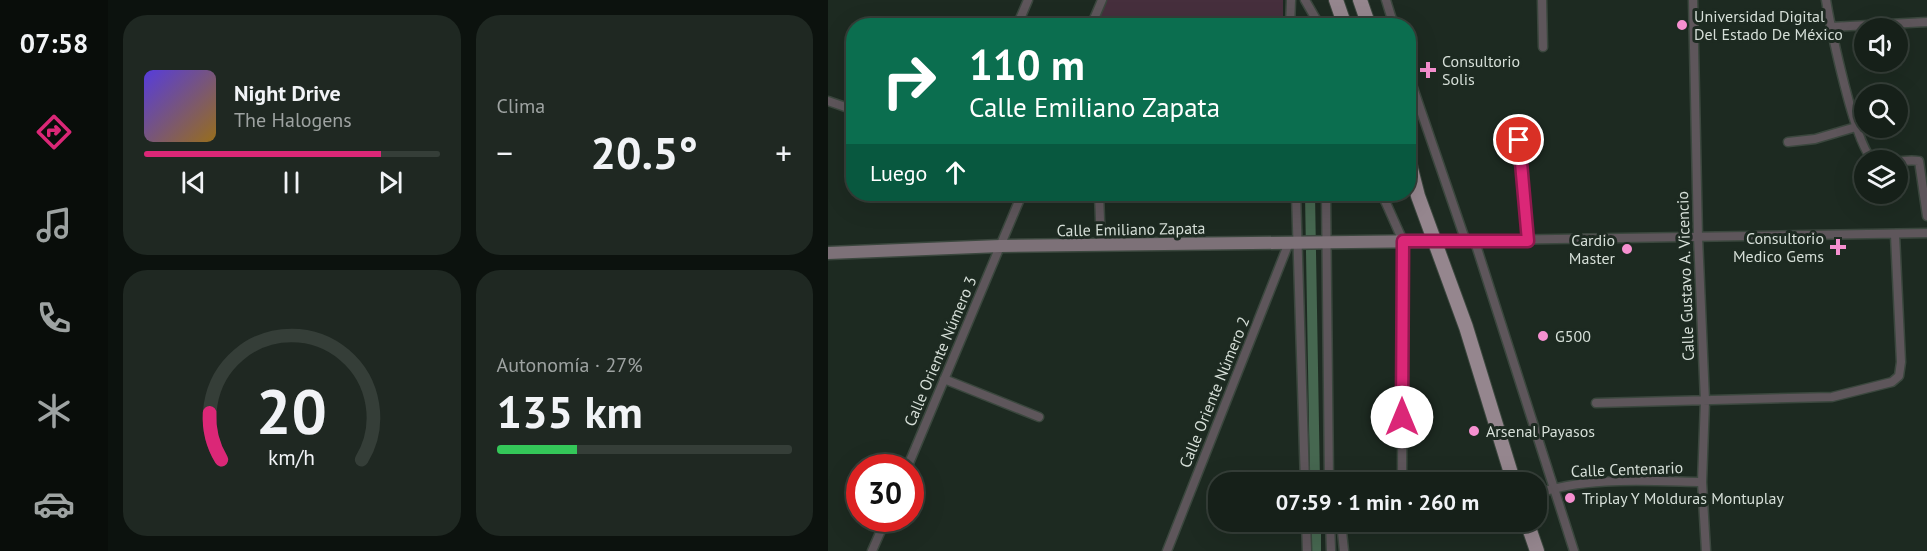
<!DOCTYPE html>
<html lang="es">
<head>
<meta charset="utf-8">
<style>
	body { margin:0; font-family:"PT Sans",sans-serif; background:#1f2822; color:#f1f3f6; height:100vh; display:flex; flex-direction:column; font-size:22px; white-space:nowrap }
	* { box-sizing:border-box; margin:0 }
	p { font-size:20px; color:#9ea3a2 }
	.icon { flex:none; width:33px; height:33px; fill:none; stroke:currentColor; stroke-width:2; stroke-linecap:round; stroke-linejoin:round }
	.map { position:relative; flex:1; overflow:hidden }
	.details { display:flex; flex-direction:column; gap:15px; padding:15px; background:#0c120e; width:720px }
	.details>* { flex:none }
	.hud { position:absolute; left:18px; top:18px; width:570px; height:183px; border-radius:24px; box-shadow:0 6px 24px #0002,0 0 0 2px #353e38; background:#0b6e4f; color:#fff; overflow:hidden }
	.controls { position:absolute; left:1026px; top:18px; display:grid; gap:12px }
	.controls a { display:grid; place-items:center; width:54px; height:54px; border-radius:50%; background:#162019; box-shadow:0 6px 24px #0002,0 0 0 2px #353e38; font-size:30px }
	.speed { position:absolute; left:18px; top:454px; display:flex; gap:12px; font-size:30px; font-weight:700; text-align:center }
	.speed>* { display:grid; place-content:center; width:78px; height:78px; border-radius:50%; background:#162019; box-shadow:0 6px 24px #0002,0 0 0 2px #353e38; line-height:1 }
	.speed .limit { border:9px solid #d22; background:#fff; color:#111 }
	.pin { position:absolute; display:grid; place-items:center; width:51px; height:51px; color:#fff; margin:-26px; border:3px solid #fff; border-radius:50%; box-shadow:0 2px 6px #0007 }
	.me { position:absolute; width:66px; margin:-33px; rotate:0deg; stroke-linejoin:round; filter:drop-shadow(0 0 4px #0008) }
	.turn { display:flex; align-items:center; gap:21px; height:126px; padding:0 24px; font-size:27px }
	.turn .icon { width:78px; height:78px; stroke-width:2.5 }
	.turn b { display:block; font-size:42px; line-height:51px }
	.then { display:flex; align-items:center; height:57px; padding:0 24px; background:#0003; gap:12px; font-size:22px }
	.big { font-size:45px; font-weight:700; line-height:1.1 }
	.details .tile { flex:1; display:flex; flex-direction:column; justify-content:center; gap:9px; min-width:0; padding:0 21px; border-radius:24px; background:#1f2822 }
	.details .dial { align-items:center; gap:0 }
	.dial svg { height:156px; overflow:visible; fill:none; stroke:#353e38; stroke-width:7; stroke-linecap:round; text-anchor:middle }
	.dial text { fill:#f1f3f6; stroke:none }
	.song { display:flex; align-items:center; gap:18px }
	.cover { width:72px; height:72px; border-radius:9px; background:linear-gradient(135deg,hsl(250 70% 55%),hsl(40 70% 35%)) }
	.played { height:6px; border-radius:3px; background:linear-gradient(90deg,#db2777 80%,#353e38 80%) }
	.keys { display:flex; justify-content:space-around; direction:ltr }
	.heat { display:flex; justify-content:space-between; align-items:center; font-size:33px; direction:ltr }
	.charge { height:9px; border-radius:4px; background:linear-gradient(90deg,#34c759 27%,#353e38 0) }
	.details .tiles { flex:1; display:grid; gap:15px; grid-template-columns:repeat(2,1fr) }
	.trip { position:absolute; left:380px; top:472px; width:339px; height:60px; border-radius:24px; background:#162019; box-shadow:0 6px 24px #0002,0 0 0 2px #353e38; font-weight:700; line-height:60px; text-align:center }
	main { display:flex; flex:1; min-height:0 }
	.menu { display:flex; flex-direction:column; width:108px; justify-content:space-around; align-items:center; background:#090d0a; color:#9ea3a2 }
	.menu .icon { width:42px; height:42px }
	.menu .active { color:#db2777 }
	.menu b { font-size:27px; color:#f1f3f6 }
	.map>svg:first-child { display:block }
	.green { fill:#462f3d }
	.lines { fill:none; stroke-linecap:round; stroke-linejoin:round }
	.canal { stroke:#466750; stroke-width:10 }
	.street-casing { stroke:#3b473e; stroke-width:11 }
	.secondary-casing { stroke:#3b473e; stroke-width:15 }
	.primary-casing { stroke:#3b473e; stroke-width:16 }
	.street { stroke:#5e565b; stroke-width:8 }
	.secondary { stroke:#7d7178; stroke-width:12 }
	.primary { stroke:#95868e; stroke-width:14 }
	.route-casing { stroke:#8e194d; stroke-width:15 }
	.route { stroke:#db2777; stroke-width:10 }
	.poi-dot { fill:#f690d0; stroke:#1d2a21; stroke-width:2 }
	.labels { text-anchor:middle; stroke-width:6; stroke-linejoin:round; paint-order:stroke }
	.poi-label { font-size:16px; fill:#d6dfd8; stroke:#1d2a21; text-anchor:start }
	.street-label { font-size:16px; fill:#d6dfd8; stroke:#1d2a21 }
</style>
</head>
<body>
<main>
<nav class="menu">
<b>07:58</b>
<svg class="icon active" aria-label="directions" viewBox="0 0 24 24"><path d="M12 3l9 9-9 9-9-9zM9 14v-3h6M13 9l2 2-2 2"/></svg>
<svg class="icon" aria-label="music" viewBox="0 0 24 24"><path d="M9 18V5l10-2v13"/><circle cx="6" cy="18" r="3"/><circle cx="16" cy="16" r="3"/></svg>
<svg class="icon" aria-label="phone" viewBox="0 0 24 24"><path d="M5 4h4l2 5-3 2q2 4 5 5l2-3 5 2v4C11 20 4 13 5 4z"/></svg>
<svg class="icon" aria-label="climate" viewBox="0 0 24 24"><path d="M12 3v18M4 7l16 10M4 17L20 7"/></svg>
<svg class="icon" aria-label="car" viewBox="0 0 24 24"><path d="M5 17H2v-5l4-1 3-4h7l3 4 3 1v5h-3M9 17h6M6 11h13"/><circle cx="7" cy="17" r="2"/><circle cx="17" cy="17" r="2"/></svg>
</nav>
<section class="details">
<div class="tiles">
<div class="tile">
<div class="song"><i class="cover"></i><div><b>Night Drive</b><p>The Halogens</p></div></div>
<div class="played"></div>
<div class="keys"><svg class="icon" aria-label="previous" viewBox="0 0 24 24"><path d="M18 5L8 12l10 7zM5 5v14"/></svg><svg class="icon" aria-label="pause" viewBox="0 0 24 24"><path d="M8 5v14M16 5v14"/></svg><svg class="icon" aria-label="next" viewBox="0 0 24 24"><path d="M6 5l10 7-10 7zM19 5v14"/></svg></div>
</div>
<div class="tile"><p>Clima</p>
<div class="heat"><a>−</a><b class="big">20.5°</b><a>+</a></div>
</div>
<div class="tile dial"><svg viewBox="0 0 100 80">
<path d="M14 69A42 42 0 1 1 86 69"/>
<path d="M14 69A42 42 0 0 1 8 45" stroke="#db2777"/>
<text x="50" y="56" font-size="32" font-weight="700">20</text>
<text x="50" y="72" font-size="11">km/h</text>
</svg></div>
<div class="tile"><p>Autonomía · 27%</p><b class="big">135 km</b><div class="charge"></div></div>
</div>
</section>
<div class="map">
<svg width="1099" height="551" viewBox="0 0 1099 551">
	<rect width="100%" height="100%" fill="#1d2a21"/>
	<!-- green -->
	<path class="green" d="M 277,0 L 455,0 L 455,25 L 265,26 Z"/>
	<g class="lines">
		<!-- canal -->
		<path class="canal" d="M 482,194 L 487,483
			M 488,522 L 488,551"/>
		<!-- street casing -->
		<g class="street-casing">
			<path id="street" d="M 477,0 L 492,26
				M 558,0 L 566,26
				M 714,0 L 715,47
				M 865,0 L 870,237 L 877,401 L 874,482 L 878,551
				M 998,0 C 1002,24 1028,151 1045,159 C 1057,166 1078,158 1091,161 L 1099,216
				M 189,26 L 200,0
				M 263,26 L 274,0
				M 462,26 L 463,0
				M 1003,27 L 1099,22
				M 580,73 L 638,242
				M 0,101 L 26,110
				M 689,120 L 700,241
				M 960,142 L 987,139 L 1028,127
				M 271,194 L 273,246
				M 468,194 L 477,483
				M 498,194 L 501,483
				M 554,194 L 575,241 L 574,483
				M 606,241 L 1099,233
				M 647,242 L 746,551
				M 116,379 L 211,417
				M 768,403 L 1004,397 L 1064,382 L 1071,376 L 1073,362 L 1067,235
				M 79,468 L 194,194
				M 708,494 C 757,476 822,481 874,482
				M 478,522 L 479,551
				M 502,522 L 503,551
				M 513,522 L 516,551
				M 44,551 L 58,519
				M 339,551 L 460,245"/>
		</g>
		<!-- secondary casing -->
		<g class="secondary-casing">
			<path id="secondary" d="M 0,253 L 172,246 L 606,241"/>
		</g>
		<!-- primary casing -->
		<g class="primary-casing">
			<path id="primary" d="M 508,0 L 517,26
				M 532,0 L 541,26
				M 580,157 L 590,196 L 638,327 L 686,483
				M 699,522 L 709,551"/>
		</g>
		<!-- street -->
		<use href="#street" class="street"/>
		<!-- secondary -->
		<use href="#secondary" class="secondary"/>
		<!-- primary -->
		<use href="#primary" class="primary"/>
	</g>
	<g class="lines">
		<!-- route casing -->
		<g class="route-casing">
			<path id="route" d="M 574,417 L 575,241 L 700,241 L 691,140"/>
		</g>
		<!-- route -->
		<use href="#route" class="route"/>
	</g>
	<!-- markers -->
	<g class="poi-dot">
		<circle cx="854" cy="25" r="6"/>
		<path d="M597 61h6v6h6v6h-6v6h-6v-6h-6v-6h6z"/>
		<path d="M1007 238h6v6h6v6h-6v6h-6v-6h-6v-6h6z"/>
		<circle cx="799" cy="249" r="6"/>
		<circle cx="715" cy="336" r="6"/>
		<circle cx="646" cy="431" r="6"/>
		<circle cx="742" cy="498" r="6"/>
	</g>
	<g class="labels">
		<!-- poi labels -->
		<g class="poi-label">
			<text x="866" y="22">Universidad Digital<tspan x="866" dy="18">Del Estado De México</tspan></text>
			<text x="614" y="67">Consultorio<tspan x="614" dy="18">Solis</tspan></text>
			<text x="996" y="244" text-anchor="end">Consultorio<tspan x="996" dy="18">Medico Gems</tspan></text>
			<text x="787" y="246" text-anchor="end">Cardio<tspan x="787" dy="18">Master</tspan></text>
			<text x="727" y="342">G500</text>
			<text x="658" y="437">Arsenal Payasos</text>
			<text x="754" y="504">Triplay Y Molduras Montuplay</text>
		</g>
		<!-- street labels -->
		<g class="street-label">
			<text transform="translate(303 229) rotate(-1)" y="6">Calle Emiliano Zapata</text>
			<text transform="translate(857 276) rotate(-92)" y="6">Calle Gustavo A. Vicencio</text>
			<text transform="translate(112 351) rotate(-67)" y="6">Calle Oriente Número 3</text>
			<text transform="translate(386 392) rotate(-68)" y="6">Calle Oriente Número 2</text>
			<text transform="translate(799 469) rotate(-2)" y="6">Calle Centenario</text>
		</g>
	</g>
</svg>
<div class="controls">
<a><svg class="icon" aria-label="sound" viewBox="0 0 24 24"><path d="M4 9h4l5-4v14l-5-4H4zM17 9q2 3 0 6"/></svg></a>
<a><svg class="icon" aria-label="search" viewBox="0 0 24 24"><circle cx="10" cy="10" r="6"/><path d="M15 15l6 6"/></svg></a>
<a><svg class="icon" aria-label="layers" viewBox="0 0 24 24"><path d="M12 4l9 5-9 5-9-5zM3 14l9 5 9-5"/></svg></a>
</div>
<div class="speed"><div class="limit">30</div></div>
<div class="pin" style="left:691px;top:140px;background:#d93025"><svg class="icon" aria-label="arrive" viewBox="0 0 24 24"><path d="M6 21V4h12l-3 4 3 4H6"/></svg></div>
<svg class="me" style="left:574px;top:417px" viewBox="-20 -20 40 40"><circle r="19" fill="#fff"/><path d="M0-13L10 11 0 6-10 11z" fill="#db2777"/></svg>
<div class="trip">07:59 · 1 min · 260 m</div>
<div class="hud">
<div class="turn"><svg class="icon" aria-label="right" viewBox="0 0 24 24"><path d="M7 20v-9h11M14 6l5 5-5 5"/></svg><div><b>110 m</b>Calle Emiliano Zapata</div></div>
<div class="then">Luego<svg class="icon" aria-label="ahead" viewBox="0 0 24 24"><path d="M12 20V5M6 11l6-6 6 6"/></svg></div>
</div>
</div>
</main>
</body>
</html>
